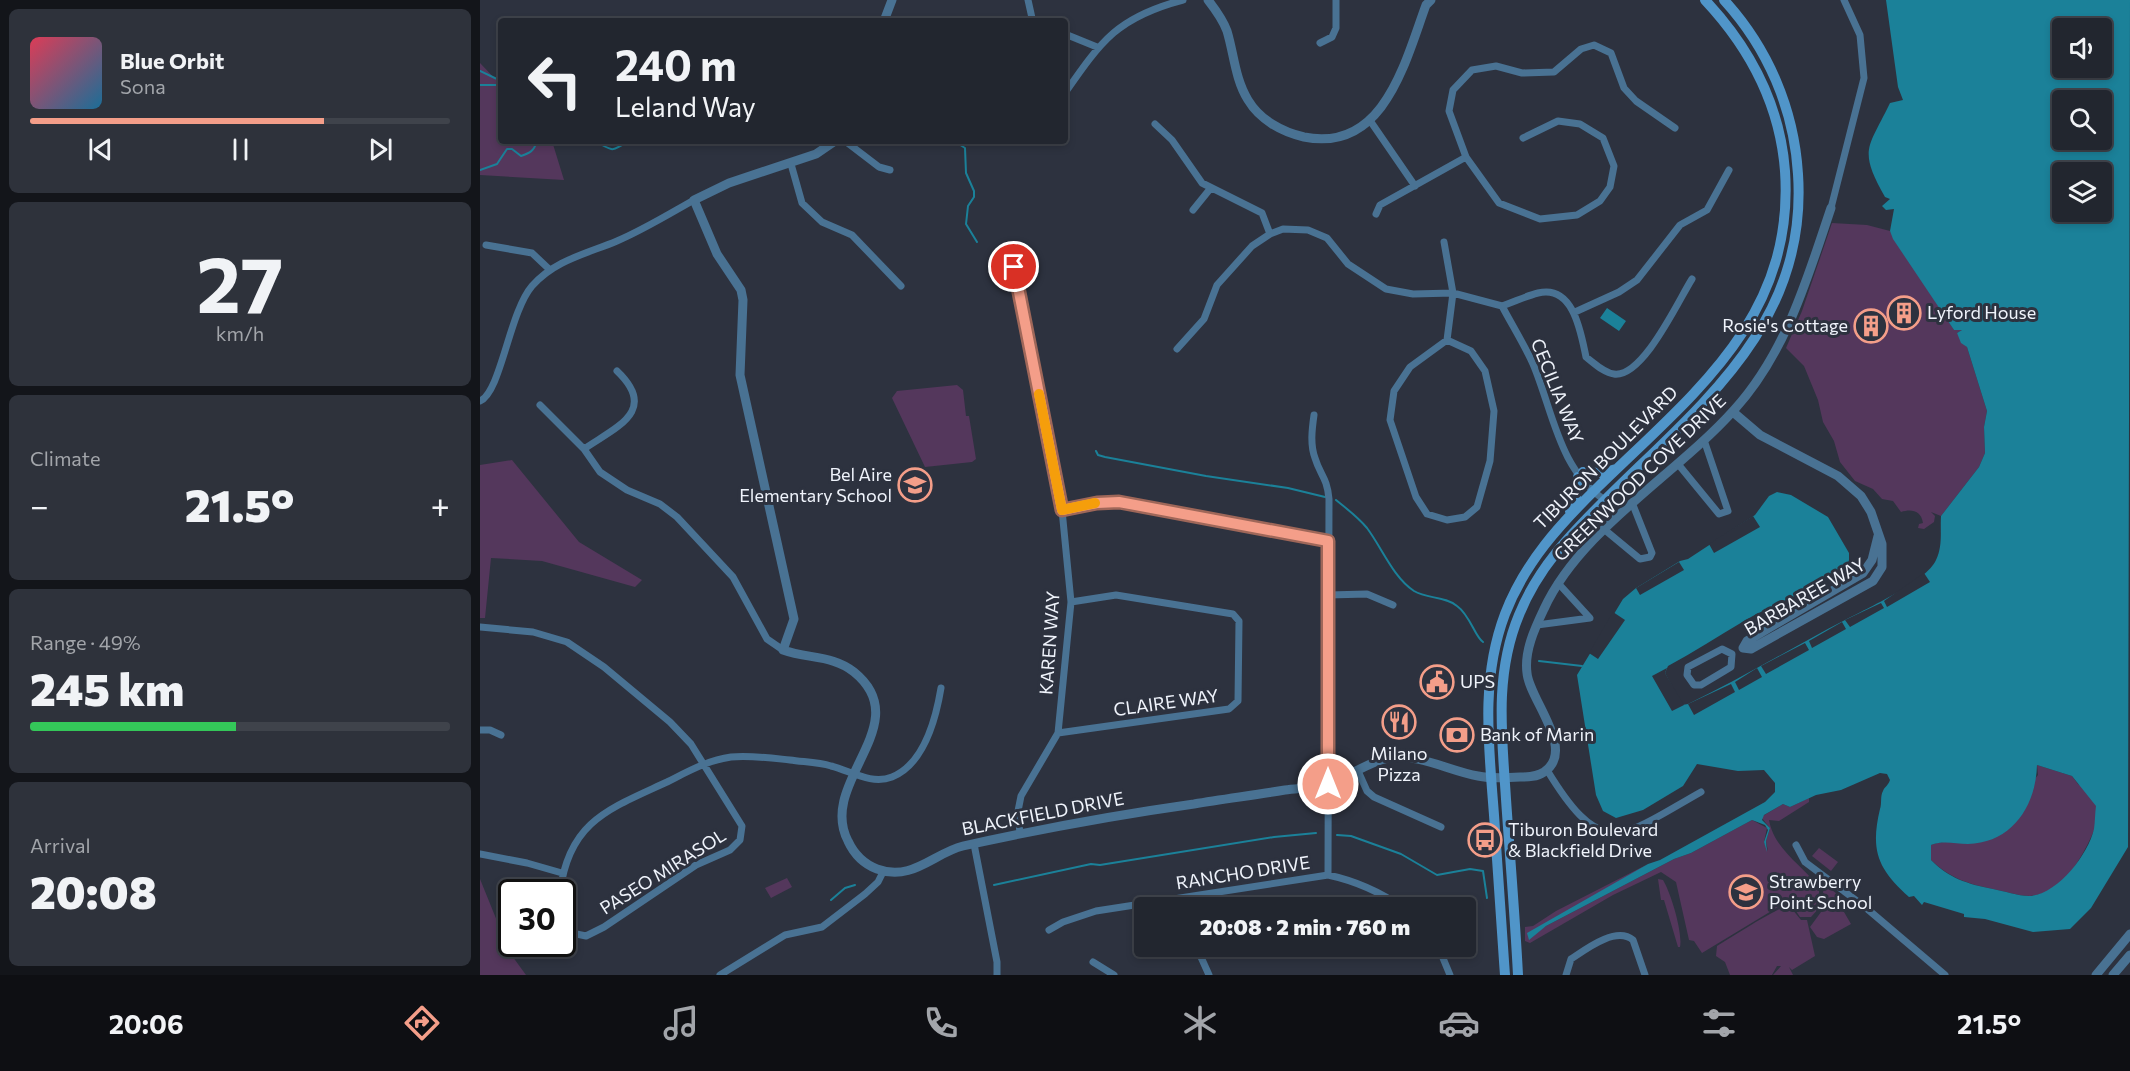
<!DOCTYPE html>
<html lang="en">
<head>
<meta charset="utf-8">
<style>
	body { margin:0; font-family:Commissioner,sans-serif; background:#2e323b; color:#f1f3f6; height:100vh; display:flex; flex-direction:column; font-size:22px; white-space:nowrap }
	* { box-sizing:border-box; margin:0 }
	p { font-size:20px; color:#a2a5aa }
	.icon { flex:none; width:33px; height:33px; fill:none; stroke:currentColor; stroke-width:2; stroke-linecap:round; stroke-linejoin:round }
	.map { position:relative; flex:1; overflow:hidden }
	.drawer { display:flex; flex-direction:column; gap:9px; padding:9px; background:#13151a; width:480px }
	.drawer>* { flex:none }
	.top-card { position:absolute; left:18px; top:18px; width:570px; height:126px; border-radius:6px; box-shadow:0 3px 9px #0003,0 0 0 2px #3f434b; background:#22262f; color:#f1f3f6; overflow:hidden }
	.controls { position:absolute; left:1572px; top:18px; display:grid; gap:12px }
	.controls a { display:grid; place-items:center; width:60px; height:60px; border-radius:6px; background:#22262f; box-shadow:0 3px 9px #0003,0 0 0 2px #3f434b; font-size:30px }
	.speed { position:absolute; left:18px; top:879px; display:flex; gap:12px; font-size:30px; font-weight:700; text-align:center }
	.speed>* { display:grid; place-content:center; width:78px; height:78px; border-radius:50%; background:#22262f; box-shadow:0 3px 9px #0003,0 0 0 2px #3f434b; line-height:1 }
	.speed .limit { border:3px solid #111; border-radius:9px; background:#fff; color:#111 }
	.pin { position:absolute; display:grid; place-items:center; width:51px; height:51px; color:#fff; margin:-26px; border:3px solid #fff; border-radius:50%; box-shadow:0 2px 6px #0007 }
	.me { position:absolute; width:66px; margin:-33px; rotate:0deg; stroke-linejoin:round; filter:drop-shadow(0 0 4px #0008) }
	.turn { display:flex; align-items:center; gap:21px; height:126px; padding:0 18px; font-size:27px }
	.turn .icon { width:78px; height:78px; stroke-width:2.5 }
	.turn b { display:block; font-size:42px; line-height:51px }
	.big { font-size:45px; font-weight:800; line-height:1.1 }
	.drawer .card { flex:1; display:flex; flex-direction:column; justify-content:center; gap:9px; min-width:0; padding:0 21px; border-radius:9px; background:#2e323b }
	.drawer .dial { align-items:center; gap:0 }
	.dial b { font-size:78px; line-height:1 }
	.song { display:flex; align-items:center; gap:18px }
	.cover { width:72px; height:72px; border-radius:9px; background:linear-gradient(135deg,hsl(350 70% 55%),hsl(200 70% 35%)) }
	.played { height:6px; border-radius:3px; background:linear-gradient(90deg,#f49e89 70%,#3f434b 70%) }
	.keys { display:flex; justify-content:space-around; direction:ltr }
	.heat { display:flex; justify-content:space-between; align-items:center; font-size:33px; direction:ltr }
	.charge { height:9px; border-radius:4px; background:linear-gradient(90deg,#34c759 49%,#3f434b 0) }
	.trip { position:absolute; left:654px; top:897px; width:342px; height:60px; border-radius:6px; background:#22262f; box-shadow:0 3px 9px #0003,0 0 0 2px #3f434b; font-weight:800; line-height:60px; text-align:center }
	.tabs { display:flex; height:96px; justify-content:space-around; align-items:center; background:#0e0f13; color:#a2a5aa }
	.tabs .icon { width:42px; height:42px }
	.tabs .on { color:#f49e89 }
	.tabs b { font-size:27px; color:#f1f3f6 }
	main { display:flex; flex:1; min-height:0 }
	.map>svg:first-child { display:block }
	.green { fill:#54375c }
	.water { fill:#1b8199; fill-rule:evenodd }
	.pier { fill:#2d323f }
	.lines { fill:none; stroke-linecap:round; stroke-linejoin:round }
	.stream { stroke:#1b8199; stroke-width:2 }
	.minor { stroke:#497293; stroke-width:7 }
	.tertiary { stroke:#497293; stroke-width:9 }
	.secondary { stroke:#5095c9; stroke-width:10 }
	.route-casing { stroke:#9f6759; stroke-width:15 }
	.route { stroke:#f49e89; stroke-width:10 }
	.slow { stroke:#f59e0b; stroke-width:10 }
	.labels { text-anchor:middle; stroke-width:6; stroke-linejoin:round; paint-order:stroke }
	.poi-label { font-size:18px; fill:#eff3fb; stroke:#2d323f; text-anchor:start }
	.street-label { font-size:18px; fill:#eff3fb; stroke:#2d323f }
</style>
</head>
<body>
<main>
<section class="drawer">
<div class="card">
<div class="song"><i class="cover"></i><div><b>Blue Orbit</b><p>Sona</p></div></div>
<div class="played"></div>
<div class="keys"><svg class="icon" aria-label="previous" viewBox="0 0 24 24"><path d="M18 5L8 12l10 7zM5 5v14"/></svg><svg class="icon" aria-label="pause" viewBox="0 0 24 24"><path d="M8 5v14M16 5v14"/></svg><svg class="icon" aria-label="next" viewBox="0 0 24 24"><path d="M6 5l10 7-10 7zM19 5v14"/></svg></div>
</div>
<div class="card dial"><b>27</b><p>km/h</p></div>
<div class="card"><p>Climate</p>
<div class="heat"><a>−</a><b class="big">21.5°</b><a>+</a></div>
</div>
<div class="card"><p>Range · 49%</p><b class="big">245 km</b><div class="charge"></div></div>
<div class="card"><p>Arrival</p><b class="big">20:08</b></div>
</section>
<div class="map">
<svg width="1650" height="975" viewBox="0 0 1650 975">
	<rect width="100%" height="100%" fill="#2d323f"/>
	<!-- green -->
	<path class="green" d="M 0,63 L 21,85 L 21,141 L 72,141 L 84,180 L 0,175 Z
		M 1352,223 L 1387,225 L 1410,231 L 1474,330 L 1484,329 L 1477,333 L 1487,347 L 1507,411 L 1504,427 L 1505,453 L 1499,467 L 1461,516 L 1451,512 L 1455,516 L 1454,522 L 1444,529 L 1438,528 L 1439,524 L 1443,523 C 1441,510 1431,509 1421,512 L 1413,501 L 1402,499 L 1393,489 L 1375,481 L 1360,462 L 1354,441 L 1343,422 L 1338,400 L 1324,366 L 1306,348 L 1322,311 Z
		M 477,385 L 483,390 L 486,416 L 489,416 L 496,459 L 492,462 L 445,467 L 412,398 L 417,391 Z
		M 32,460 L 99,542 L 162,580 L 155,587 L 62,561 L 11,558 L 5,618 L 0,618 L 0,465 Z
		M 1557,765 L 1592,776 L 1598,784 L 1626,803 C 1611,836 1593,893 1550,896 C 1538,896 1524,891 1513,889 C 1488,884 1470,878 1451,860 L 1451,845 C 1466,838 1484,845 1501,842 L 1558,775 Z
		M 1329,798 L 1329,802 L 1299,821 L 1289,820 C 1294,849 1322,865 1339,887 L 1339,908 L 1331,917 L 1320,917 L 1312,905 L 1303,904 L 1222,953 L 1214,941 L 1209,940 L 1196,882 L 1181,872 L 1133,895 L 1050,943 L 1045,941 L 1045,927 L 1053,926 L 1076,911 L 1168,864 C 1130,888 1089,913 1049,933 L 1049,937 L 1066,926 L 1194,859 L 1211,853 L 1272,820 L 1287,828 L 1284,842 L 1288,851 L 1286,841 L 1290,828 L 1281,817 L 1303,804 L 1310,807 Z
		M 1339,848 L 1358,862 L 1351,871 L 1332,856 Z
		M 307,878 L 312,887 L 291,898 L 285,888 Z
		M 0,879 L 30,953 L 46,975 L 0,975 Z
		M 1178,879 L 1183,880 C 1191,893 1203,933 1200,947 L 1198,947 L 1184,900 L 1181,900 Z
		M 1344,884 L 1369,903 L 1364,912 L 1371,924 L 1344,939 L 1337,937 L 1330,927 L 1341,912 Z
		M 1306,906 L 1312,909 L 1321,920 L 1327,920 L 1335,956 L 1312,970 L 1309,967 L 1313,975 L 1293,975 L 1301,966 L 1297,966 L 1292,975 L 1250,975 L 1245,962 L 1236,956 L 1237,946 C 1259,933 1282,917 1306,906 Z"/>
	<!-- water -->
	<path class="water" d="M 1406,0 L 1650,0 L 1648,847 L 1611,908 L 1590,929 L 1553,932 L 1505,919 L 1484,917 L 1484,914 L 1444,902 L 1442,905 L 1434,896 L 1429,897 C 1398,869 1390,851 1400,809 C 1402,804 1400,796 1403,791 C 1405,786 1408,786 1410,780 L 1407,774 L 1400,773 L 1361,790 L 1336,795 L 1310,807 L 1303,804 L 1284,815 L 1282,820 L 1290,828 L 1286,841 L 1287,852 L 1284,842 L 1288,830 L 1285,825 L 1272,820 L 1211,853 L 1194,859 L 1066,926 L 1049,940 L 1047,933 L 1168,864 L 1180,860 L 1285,802 L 1295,792 L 1295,783 L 1284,770 L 1258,771 L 1217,764 L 1203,786 L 1163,810 L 1136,818 L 1123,811 L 1116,795 L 1097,675 L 1143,599 L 1156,588 L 1200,561 L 1208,559 L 1275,515 L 1289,496 L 1297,492 L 1311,495 L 1348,517 L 1369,553 L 1369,562 C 1339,589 1299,601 1264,621 C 1238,636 1214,652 1188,666 L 1185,673 L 1202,705 L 1208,704 C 1262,678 1313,647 1365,620 C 1386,609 1447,581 1456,560 C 1463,546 1460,531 1461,516 L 1499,467 L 1505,453 L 1504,427 L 1507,411 L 1487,347 L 1481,343 L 1477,333 L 1482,330 L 1474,330 L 1413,239 L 1410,231 L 1414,209 L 1406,210 L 1402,206 L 1410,199 L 1405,197 C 1378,149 1388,149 1410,103 L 1423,100 L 1418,87 ZM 1582,28 L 1622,28 L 1622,68 L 1582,68 ZM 1582,100 L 1622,100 L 1622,140 L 1582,140 ZM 1582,172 L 1622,172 L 1622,212 L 1582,212 ZM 1557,765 L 1592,776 L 1616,806 C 1615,813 1615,822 1614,829 C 1608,855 1577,895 1549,896 C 1538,896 1524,891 1513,889 C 1487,884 1469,878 1451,860 L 1451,845 C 1464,840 1475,844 1488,844 C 1532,843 1556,806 1557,765 Z
		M 1127,308 L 1146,321 L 1139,331 L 1120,318 Z"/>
	<!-- pier -->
	<path class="pier" d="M 1273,516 L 1280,527 L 1234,553 L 1229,544 Z
		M 1199,562 L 1204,570 L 1160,595 L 1156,588 Z
		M 1444,573 L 1450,582 L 1407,607 L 1404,601 Z
		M 1401,603 L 1404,608 L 1370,627 L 1365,620 Z
		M 1133,612 L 1145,620 L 1118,659 L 1109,653 Z
		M 1362,622 L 1366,629 L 1332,648 L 1329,641 Z
		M 1325,643 L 1329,650 L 1286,674 L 1281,666 Z
		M 1187,668 L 1185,673 L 1204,705 L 1192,711 L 1172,676 Z
		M 1277,668 L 1282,677 L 1259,690 L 1255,682 Z
		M 1251,684 L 1255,692 L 1214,715 L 1208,704 Z"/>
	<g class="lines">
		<!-- stream -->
		<path class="stream" d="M 0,71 L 21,81
			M 0,85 L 21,85
			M 115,141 C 140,156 131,147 151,141
			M 474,141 L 485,148 L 486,173 L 494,191 L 494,197 L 488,206 L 486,224 L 497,242
			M 0,170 L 17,164 L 27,149 L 32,149 L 41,156 C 50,153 54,151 57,141
			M 616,451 L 618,455 L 625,457 L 726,476 L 808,488 L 845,497
			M 856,500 C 867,509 878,517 887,528 C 902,548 913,577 934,591 C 947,599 965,596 977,606 C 990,615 995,637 1003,642
			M 1059,661 L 1102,666
			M 857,835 L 871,836 L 921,854 L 957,875 L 990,869 L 1003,871 L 1007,898
			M 514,885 L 611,864 L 620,865 L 794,837 L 836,833
			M 351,900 L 365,888 L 375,885"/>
		<!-- minor -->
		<path class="minor" d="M 548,0 L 552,18 L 557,21
			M 585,34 L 617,47
			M 840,43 L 852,37 L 856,28 L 856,0
			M 585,93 C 622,40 638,17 703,0
			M 891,122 L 935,186
			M 675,124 L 692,140 L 722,183 L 782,213 L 790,234
			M 1043,138 L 1078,121 L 1100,124 L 1123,138 L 1134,166 L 1130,187 L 1120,201 L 1097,215 L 1060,219 L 1019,203 L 986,157 L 969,111 L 973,90 L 992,70 L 1016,66 L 1042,73 L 1074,72 L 1101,49 L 1114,45 L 1131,53 L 1144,88 L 1156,101 L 1195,128
			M 365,141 L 399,167 L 410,170
			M 311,164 L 322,203 L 342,222 L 372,235 L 421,286
			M 1351,208 L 1384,78 L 1380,35 L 1364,0
			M 713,210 L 730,189
			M 896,214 L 900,205 L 986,157
			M 964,242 L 973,293 L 967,340
			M 6,245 L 52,253 L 70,270
			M 534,267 L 582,510 L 591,602 L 578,733 L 541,796 L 538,811 L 540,834
			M 1022,306 C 1034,302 1046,296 1058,293 C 1094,284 1101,334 1106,357 C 1114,363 1124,373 1134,374 C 1163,378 1198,301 1212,279
			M 1095,312 L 1139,292 L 1157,280 L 1200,225 L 1227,210 L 1249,170
			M 967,340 L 991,351 L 1005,371 L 1014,411 L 1010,461 L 997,507 L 985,517 L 967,520 L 947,514 L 936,497 L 910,420 L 914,391 L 930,367 Z
			M 697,349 L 724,319 L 737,285 L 772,246 L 790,234 L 803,229 L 828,230 L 847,238 L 868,264 L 906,289 L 933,294 L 973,293 L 1022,306 C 1032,325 1044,344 1053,364 C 1073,411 1079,470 1125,500
			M 0,401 C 21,392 29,313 52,286 C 75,260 106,254 137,241 C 163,230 189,214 214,200
			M 60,405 L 104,449 L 120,472 L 147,490 L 180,504 L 197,517 L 253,577 L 287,639 L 303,650
			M 834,415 C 832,429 830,445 835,458 C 840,475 847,477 849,499 L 848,875
			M 104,449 C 136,427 179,411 137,371
			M 1198,464 L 1239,514 L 1248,511 L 1224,440
			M 582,510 L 617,503 L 639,502 L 848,541
			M 1125,530 L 1160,559 L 1170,557 L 1172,553 L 1153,505
			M 848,595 L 887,594 L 913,605
			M 1057,625 L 1110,618 L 1078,583
			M 0,627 L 53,632 L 87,642 L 124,667 L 190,722 L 211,744 L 262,826 L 260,840 L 250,850 L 216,865 L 124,927 L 106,936 L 87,932 L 82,909
			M 1242,649 L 1252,654 L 1251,667 L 1221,685 L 1214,685 L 1207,675 L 1208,667 Z
			M 0,730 L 10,730 L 21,735
			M 578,733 L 749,709 L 758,701 L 759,621 L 753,614 L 636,595 L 591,602
			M 1067,770 C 1123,862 1141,837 1221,792
			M 878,771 L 887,791 L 894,797 L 961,827
			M 494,844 L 517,962 L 517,975
			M 1316,845 L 1325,862 L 1385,907 L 1465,975
			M 0,854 L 47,863 L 82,873
			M 80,892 C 89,821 129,809 187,782 C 207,772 228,760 251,757 C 270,755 291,758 310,760 C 323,762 338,762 351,766 C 371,771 391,785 412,777 C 444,764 456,718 461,688
			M 569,930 L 583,922 L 616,911 L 848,875 C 876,881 899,891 923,908
			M 716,946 L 729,975
			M 958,946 L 970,975
			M 613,962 L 634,975
			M 240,975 L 305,935 L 342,927 L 385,894 L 398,882 L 403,872
			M 1086,975 L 1091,959 C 1106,949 1136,926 1153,940 L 1165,975"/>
		<!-- tertiary -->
		<path class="tertiary" d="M 728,0 C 735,9 743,20 747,31 C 754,54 755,79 768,100 C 780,120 802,132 824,137 C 904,153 925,62 946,5 L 951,0
			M 404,21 L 412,0
			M 355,141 L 336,154 L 249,183 L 214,200 L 237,254 L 261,290 L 263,300 L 260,375 L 314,619 L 303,650 C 328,659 353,655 374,672 C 438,724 337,782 368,841 C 374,854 384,864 397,869 C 432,882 454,853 483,846 C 560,829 636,815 714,804 C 744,799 775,795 805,790 C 819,788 834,788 847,784 C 868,778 887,762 908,758 C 939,753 969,771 998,776 C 1012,779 1026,778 1040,777 C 1048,777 1057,777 1064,772 C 1097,750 1049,699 1047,673 C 1044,651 1055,628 1064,609 C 1100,530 1196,475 1254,410 C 1306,353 1327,279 1351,208
			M 1253,412 L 1280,435 L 1358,476 L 1381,496 L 1391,512 L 1402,544 L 1402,567 L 1393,581 L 1271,649 L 1263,648 L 1267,641 L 1383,573 L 1392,560 L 1398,536
			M 1616,975 L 1650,934
			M 1633,975 L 1650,955"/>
		<!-- secondary -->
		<path class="secondary" d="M 1103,472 L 1121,473 L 1136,469
			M 1090,511 L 1096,496 L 1098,477
			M 1025,975 C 1021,922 1018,869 1014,815 C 1009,747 1000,680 1025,614 C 1045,562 1080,524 1119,486 C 1213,394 1315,318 1305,171 C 1300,105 1270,48 1225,0
			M 1038,975 C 1035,916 1030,858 1026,799 C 1022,736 1014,675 1039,615 C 1058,568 1089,536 1124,501 C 1220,405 1328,325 1318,174 C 1314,109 1288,48 1244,0"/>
	</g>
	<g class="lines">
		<!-- route casing -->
		<g class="route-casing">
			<path id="route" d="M 534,267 L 582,510 L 617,503 L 639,502 L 848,541 L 848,784"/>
		</g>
		<!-- route -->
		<use href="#route" class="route"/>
		<!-- slow -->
		<path class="slow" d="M 559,394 L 582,510 L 615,503"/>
	</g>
	<!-- icons -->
	<defs>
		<g id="building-ring" transform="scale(1.725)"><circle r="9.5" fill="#2d323f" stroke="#f49e89" stroke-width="1.5"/><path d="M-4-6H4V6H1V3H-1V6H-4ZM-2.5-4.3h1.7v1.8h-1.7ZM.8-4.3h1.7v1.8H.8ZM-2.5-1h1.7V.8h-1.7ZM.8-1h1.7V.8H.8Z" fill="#f49e89"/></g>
		<g id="school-ring" transform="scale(1.725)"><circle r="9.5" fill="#2d323f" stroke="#f49e89" stroke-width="1.5"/><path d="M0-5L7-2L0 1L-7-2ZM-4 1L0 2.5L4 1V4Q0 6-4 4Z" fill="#f49e89"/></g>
		<g id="civic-ring" transform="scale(1.725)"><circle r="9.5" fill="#2d323f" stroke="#f49e89" stroke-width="1.5"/><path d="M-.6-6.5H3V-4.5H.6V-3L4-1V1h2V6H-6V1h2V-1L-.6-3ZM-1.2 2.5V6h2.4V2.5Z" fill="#f49e89"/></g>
		<g id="restaurant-ring" transform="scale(1.725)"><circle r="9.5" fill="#2d323f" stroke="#f49e89" stroke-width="1.5"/><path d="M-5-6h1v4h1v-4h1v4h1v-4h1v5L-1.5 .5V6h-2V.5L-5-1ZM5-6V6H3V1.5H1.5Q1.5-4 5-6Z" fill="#f49e89"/></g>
		<g id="bank-ring" transform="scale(1.725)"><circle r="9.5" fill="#2d323f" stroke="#f49e89" stroke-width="1.5"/><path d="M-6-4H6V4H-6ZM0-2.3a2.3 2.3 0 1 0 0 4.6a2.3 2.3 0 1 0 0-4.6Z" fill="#f49e89"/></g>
		<g id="bus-ring" transform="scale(1.725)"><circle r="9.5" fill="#2d323f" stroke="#f49e89" stroke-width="1.5"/><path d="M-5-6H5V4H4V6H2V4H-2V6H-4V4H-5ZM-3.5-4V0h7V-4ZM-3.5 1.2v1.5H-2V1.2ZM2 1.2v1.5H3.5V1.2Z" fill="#f49e89"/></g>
	</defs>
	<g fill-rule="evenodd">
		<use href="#building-ring" x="1424" y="313"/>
		<use href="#building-ring" x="1391" y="326"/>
		<use href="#school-ring" x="435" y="485"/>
		<use href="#civic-ring" x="957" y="682"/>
		<use href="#restaurant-ring" x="919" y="722"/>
		<use href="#bank-ring" x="977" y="735"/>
		<use href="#bus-ring" x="1005" y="840"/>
		<use href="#school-ring" x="1266" y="892"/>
	</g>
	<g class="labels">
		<!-- poi labels -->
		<g class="poi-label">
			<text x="1447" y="319">Lyford House</text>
			<text x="1368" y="332" text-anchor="end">Rosie's Cottage</text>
			<text x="412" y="481" text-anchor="end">Bel Aire<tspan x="412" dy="21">Elementary School</tspan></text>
			<text x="980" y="688">UPS</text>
			<text x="1000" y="741">Bank of Marin</text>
			<text x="919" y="760" text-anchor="middle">Milano<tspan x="919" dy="21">Pizza</tspan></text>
			<text x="1028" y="836">Tiburon Boulevard<tspan x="1028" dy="21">&amp; Blackfield Drive</tspan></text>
			<text x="1289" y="888">Strawberry<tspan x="1289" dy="21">Point School</tspan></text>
		</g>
		<!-- street labels -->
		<g class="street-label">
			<text transform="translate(1077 391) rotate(68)" y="6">CECILIA WAY</text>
			<text transform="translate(1126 458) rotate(-45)" y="6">TIBURON BOULEVARD</text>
			<text transform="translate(1160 478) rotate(-44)" y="6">GREENWOOD COVE DRIVE</text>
			<text transform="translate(1325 597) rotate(-30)" y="6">BARBAREE WAY</text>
			<text transform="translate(570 643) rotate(-86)" y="6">KAREN WAY</text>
			<text transform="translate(686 703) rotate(-8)" y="6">CLAIRE WAY</text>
			<text transform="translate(563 814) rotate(-11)" y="6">BLACKFIELD DRIVE</text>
			<text transform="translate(183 872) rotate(-32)" y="6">PASEO MIRASOL</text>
			<text transform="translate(763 873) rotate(-9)" y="6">RANCHO DRIVE</text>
		</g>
	</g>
</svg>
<div class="controls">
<a><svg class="icon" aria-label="sound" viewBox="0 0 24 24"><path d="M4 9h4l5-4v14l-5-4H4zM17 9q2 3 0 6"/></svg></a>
<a><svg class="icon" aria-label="search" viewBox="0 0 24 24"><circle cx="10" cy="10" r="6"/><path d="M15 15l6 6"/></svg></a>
<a><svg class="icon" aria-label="layers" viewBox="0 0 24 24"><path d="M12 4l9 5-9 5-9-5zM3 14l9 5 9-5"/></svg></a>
</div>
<div class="speed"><div class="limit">30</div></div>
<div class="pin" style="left:534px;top:267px;background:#d93025"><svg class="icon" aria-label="arrive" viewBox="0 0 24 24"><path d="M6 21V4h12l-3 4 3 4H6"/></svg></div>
<svg class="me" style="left:848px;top:784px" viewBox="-20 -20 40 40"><circle r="17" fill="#f49e89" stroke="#fff" stroke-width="3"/><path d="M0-11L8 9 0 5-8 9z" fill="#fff"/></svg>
<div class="trip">20:08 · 2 min · 760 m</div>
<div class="top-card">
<div class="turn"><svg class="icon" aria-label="left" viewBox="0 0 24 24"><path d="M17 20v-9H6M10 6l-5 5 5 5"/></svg><div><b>240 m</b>Leland Way</div></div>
</div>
</div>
</main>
<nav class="tabs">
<b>20:06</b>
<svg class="icon on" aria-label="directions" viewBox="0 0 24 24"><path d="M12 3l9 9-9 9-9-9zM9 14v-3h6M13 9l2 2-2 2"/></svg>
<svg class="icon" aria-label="music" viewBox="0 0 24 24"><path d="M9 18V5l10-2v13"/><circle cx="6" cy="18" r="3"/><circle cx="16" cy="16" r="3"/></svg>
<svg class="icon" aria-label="phone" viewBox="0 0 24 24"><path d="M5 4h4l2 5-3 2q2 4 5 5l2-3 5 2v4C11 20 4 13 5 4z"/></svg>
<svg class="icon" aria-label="climate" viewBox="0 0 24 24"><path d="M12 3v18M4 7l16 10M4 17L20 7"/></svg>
<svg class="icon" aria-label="car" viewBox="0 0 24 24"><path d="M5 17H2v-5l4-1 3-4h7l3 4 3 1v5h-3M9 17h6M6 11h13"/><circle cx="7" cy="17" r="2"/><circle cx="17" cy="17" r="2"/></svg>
<svg class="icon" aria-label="filters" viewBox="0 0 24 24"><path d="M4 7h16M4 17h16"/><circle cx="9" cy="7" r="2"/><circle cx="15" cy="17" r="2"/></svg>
<b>21.5°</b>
</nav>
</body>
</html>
